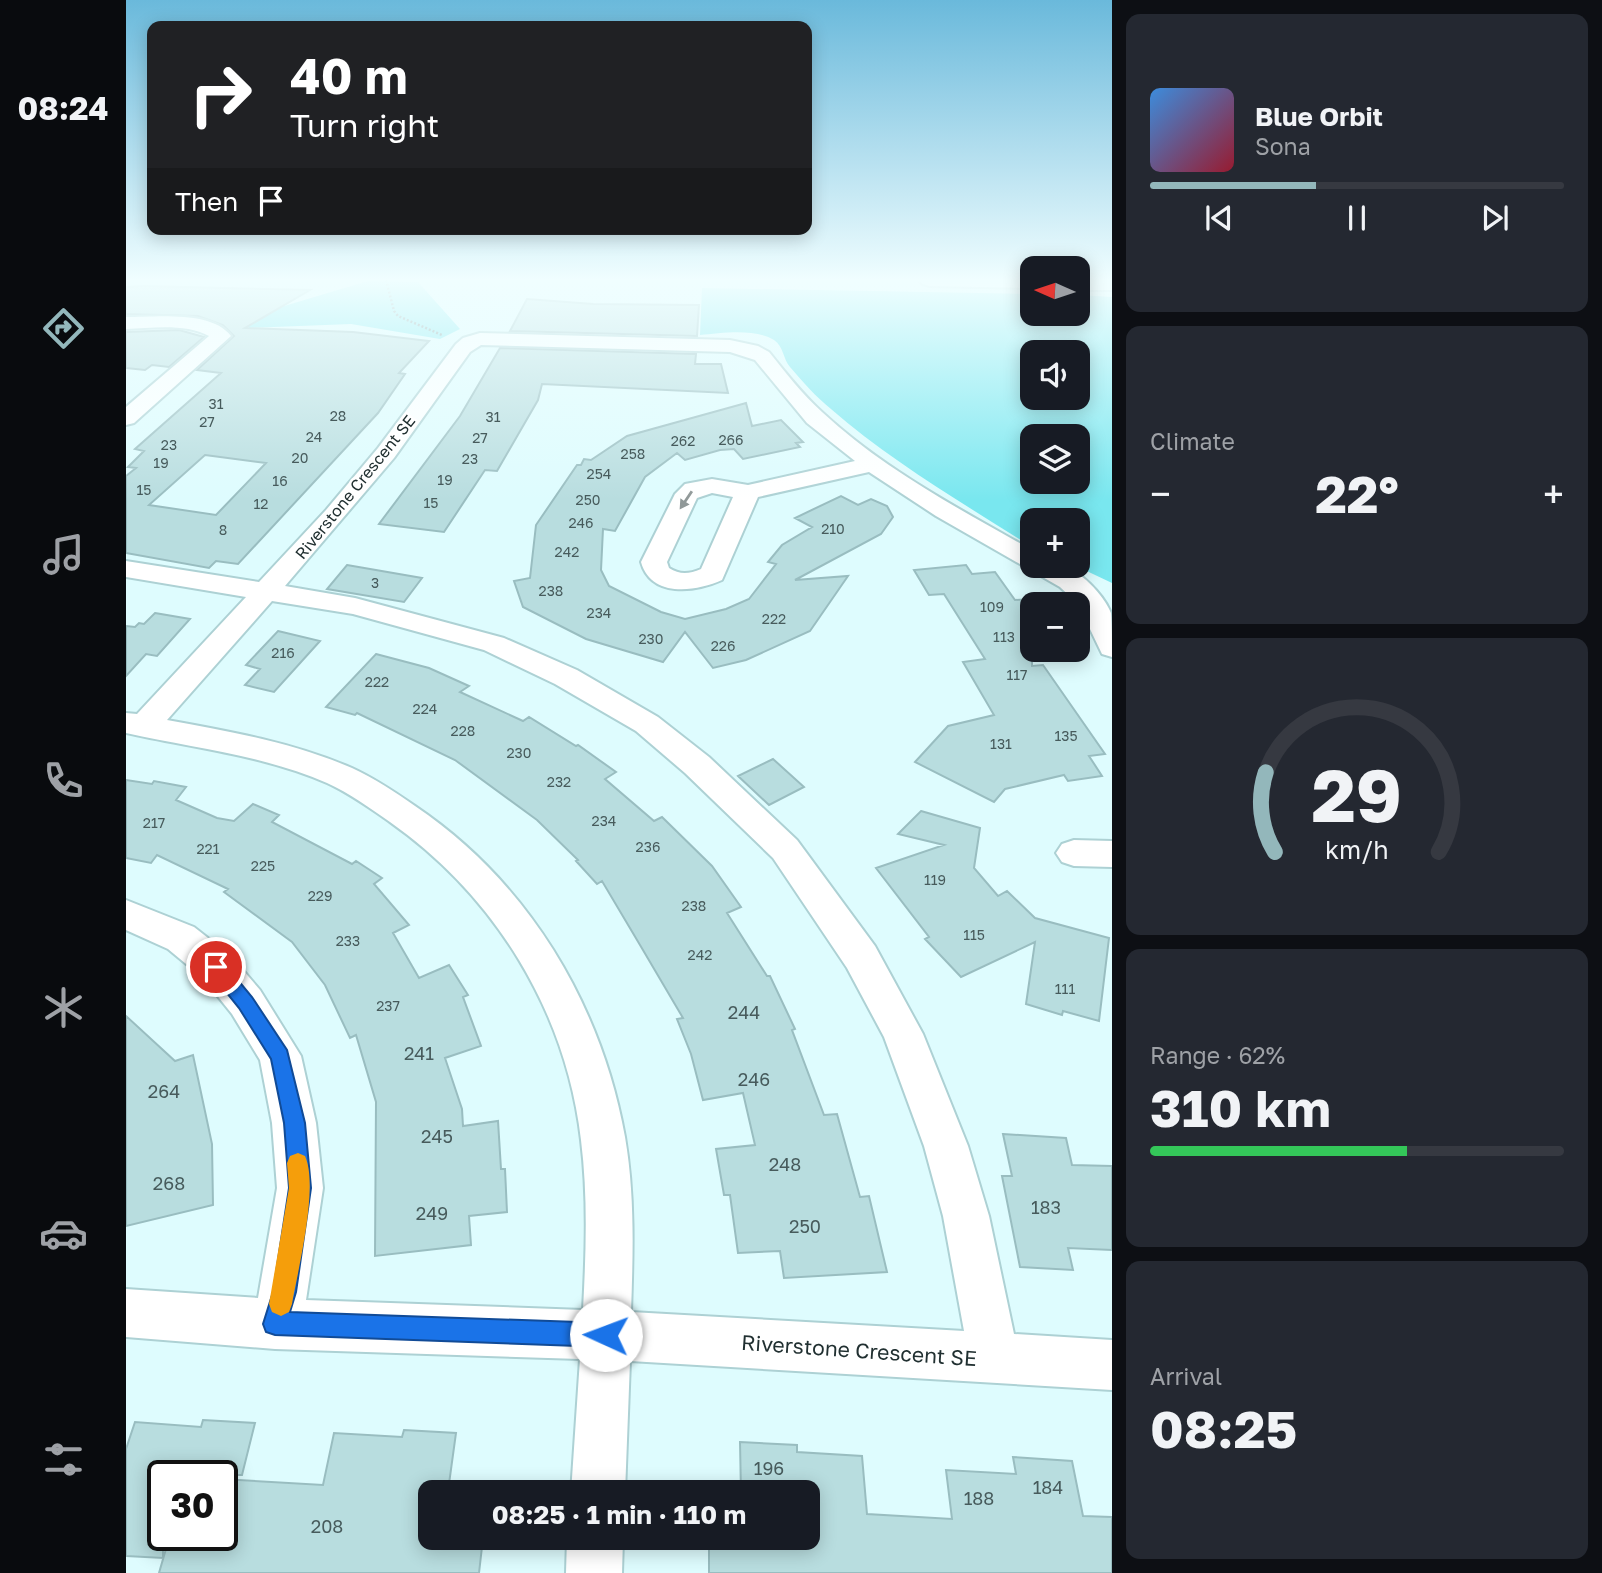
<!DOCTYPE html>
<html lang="en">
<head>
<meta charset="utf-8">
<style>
	body { margin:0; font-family:"Golos Text",sans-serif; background:#242831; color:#f1f3f6; height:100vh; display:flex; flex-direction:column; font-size:26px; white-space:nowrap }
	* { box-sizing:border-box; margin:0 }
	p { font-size:23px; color:#9ea1a6 }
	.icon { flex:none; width:38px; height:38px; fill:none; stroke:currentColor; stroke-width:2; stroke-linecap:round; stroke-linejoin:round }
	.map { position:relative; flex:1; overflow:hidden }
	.details { display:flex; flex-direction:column; gap:14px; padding:14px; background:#0d0f14; width:490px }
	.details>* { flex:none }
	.banner { position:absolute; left:21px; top:21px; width:665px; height:214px; border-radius:14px; box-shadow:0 4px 18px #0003; background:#202124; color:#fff; overflow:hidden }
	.needle { width:46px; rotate:273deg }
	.fabs { position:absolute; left:894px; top:256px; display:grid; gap:14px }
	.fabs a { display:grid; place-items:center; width:70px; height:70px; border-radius:14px; background:#171b24; box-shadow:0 4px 18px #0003; font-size:35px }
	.speed { position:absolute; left:21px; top:1460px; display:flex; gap:14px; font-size:35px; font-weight:700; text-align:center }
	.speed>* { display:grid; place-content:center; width:91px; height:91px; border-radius:50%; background:#171b24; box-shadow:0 4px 18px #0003; line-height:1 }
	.speed .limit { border:4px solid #111; border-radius:10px; background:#fff; color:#111 }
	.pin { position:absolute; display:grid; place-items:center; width:60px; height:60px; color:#fff; margin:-30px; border:4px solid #fff; border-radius:50%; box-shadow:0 2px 7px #0007 }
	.me { position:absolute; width:77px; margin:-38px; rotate:272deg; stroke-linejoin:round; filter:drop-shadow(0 0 5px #0008) }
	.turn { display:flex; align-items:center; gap:24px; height:147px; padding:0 28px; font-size:32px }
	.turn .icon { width:91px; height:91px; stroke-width:2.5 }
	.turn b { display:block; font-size:49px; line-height:60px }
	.then { display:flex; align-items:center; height:66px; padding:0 28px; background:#0003; gap:14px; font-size:26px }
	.big { font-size:52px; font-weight:700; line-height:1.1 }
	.details .tile { flex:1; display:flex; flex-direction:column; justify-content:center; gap:10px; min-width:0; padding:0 24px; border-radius:14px; background:#242831 }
	.details .dial { align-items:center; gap:0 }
	.dial svg { height:182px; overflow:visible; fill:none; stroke:#363941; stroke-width:7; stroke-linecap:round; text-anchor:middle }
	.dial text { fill:#f1f3f6; stroke:none }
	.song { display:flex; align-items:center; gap:21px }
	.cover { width:84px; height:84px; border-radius:10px; background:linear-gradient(135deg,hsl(210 70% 55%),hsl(350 70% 35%)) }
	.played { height:7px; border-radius:4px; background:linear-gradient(90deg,#93b7bb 40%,#363941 40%) }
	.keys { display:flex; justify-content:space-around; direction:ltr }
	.heat { display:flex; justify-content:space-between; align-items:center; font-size:38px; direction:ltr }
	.charge { height:10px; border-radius:5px; background:linear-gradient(90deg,#34c759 62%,#363941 0) }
	.trip { position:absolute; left:292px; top:1480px; width:402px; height:70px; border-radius:14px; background:#171b24; box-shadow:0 4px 18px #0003; font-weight:700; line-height:70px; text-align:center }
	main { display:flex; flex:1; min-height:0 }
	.dock { display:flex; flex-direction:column; width:126px; justify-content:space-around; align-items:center; background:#090b0e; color:#9ea1a6 }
	.dock .icon { width:49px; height:49px }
	.dock .selected { color:#93b7bb }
	.dock b { font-size:32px; color:#f1f3f6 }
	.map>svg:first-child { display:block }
	.green { fill:#79e7ef; fill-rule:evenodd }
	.building { fill:#b8dddf; stroke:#99bdc0; stroke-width:2; fill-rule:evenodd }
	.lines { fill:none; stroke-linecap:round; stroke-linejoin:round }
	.minor-casing { stroke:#add1d4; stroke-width:4 }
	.major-casing { stroke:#add1d4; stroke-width:4 }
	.path { stroke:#798f91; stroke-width:2.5; stroke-dasharray:2 2; stroke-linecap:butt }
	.minor { fill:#fff; fill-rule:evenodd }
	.major { fill:#fff; fill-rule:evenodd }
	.oneway { fill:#909898 }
	.route { fill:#1a73e8; stroke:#114b97; stroke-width:2 }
	.slow { fill:#f59e0b }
	.labels { text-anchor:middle; stroke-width:5; stroke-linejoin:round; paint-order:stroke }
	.number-label { font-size:14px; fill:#475b5c }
	.far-street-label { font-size:16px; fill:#213031; stroke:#fff }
	.near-number-label { font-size:18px; fill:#475b5c }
	.near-street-label { font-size:21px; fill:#213031; stroke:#fff }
</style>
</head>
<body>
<main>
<nav class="dock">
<b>08:24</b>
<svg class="icon selected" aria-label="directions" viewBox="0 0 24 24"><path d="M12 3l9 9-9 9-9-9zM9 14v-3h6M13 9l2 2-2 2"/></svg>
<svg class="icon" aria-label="music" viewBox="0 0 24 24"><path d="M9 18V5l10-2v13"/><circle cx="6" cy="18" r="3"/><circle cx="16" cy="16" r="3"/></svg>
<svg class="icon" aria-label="phone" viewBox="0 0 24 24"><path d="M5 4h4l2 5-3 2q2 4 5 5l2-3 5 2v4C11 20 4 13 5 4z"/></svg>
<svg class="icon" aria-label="climate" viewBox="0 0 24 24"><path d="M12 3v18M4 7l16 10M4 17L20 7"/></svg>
<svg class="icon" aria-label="car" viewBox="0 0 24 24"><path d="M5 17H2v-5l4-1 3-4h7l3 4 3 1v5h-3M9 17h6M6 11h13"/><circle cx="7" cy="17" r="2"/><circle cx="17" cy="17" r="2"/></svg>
<svg class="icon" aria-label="filters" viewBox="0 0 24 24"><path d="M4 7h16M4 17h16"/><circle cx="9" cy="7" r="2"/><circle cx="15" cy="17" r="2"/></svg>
</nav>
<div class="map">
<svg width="986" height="1573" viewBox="0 0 986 1573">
	<rect width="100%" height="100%" fill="#defcfe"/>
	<!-- green -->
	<path class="green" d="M 242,281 L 292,282 L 334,329 L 314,339 L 225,324 L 123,328 L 118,318 Z
		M 576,288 L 906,294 L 906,313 L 952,313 L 952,295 L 986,297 L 986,583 L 948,565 L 952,565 L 952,520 L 906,520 L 906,547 C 838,504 766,462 705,409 C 690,397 676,381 664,367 C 657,359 658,347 648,340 C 628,328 596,333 574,335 ZM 906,352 L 952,352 L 952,397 L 906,397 ZM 906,436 L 952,436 L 952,481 L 906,481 Z"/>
	<!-- building -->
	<path class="building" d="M 18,286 L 184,290 L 119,328 L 227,332 L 303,341 L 273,373 L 279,374 L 252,413 L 112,564 L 90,561 L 83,568 L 0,553 L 0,476 L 10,468 L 2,467 L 18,451 L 9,449 L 95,373 L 71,370 L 108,336 L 97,325 L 72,316 L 0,314 L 0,287 ZM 79,455 L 140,463 L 90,515 L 23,505 Z
		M 401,299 L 467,304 L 573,305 L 571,336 L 384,331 Z
		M 53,330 L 78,337 L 43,367 L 26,365 L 19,370 L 0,368 L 0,332 Z
		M 374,348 L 570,354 L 569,364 L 595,364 L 602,393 L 416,384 L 412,400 L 371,471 L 359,470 L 318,532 L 253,524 L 334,416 Z
		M 620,403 L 626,426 L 655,420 L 677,442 L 670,443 L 674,447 L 617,459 L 608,449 L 594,450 L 559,460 L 551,453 L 519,477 L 489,531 L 477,529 L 475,570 L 483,586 L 535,612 L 559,619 L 600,609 L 623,599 L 650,564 L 642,562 L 656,545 L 686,527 L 669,518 L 715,496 L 732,505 L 745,499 L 761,506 L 767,517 L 755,534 L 669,580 L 722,576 L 684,631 L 620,660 L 587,668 L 559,632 L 537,662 L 460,639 L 397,607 L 388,581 L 404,578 L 410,525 L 451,465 L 455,465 L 458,459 L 465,460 L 501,436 Z
		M 221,565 L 296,578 L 278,602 L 201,589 Z
		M 840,565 L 846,574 L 869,572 L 889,600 L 906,599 L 906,666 L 917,665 L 979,754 L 963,756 L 976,776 L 942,781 L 938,775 L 879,789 L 868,802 L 789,762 L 822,726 L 868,715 L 837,662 L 859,659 L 818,594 L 803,595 L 788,570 Z
		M 29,613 L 64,619 L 31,656 L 20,654 L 0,676 L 0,626 L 9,627 L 13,623 L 18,624 Z
		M 152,631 L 194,641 L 148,692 L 119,685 L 134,669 L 120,665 Z
		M 250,654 L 303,668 L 343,686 L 334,692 L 397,721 L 403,717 L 450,746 L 452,745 L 490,772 L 479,779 L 528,821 L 536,817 L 586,866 L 615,907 L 601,913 L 641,976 L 644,976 L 669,1029 L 666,1030 L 698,1115 L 711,1114 L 734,1197 L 743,1196 L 761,1272 L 658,1278 L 654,1251 L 612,1253 L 604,1195 L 598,1195 L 590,1149 L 629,1145 L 617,1093 L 577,1100 L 565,1054 L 551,1019 L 557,1018 L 514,945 L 476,881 L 471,884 L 450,861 L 452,860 L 411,820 L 329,760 L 231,713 L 229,715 L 200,707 Z
		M 647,759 L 678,787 L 643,805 L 612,776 Z
		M 0,780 L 26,784 L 28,781 L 60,787 L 50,800 L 91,818 L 108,821 L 127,804 L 153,815 L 146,822 L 226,864 L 230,861 L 256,878 L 248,884 L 283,925 L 267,933 L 293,978 L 323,965 L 342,995 L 337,997 L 355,1046 L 319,1058 L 336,1109 L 337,1126 L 372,1121 L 375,1169 L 379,1169 L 381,1212 L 343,1216 L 345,1245 L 249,1256 L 250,1102 L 230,1035 L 224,1038 L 199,985 L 166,942 L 98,892 L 102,889 L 31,855 L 25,863 L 0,858 Z
		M 795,811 L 854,828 L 848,868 L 872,896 L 881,891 L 909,918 L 983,938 L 973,1021 L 937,1011 L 936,1015 L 900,1004 L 909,942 L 835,977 L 799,939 L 803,937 L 750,868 L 818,845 L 772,834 Z
		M 0,1016 L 49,1061 L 67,1055 L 86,1144 L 87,1205 L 0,1226 Z
		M 877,1134 L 940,1138 L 946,1165 L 986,1166 L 986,1250 L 942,1248 L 947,1270 L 894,1267 L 876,1176 L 886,1176 Z
		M 77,1420 L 129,1423 L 116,1475 L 37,1475 L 37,1558 L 0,1556 L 0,1449 L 9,1422 L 75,1427 Z
		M 278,1430 L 330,1433 L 322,1491 L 348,1493 L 304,1493 L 304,1538 L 357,1538 L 353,1573 L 33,1573 L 44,1535 L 96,1535 L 96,1479 L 197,1485 L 208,1433 L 276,1437 Z
		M 614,1442 L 671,1445 L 671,1452 L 736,1456 L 741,1514 L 826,1519 L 820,1470 L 890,1474 L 887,1457 L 946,1461 L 957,1516 L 986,1517 L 986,1573 L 583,1573 L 583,1538 L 682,1538 L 682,1493 L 615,1493 Z"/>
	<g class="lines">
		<!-- minor casing -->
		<g class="minor-casing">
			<path id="minor" d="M 0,317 C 29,317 86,310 105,336 L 8,423 L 0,425 L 0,407 L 83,336 C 60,323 26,328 0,329 Z
				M 354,333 L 604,340 L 632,346 L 643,352 C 660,373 676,394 696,412 C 757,469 835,510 906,550 L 906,565 C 915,565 925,564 934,565 C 953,569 978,595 985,613 C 986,625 986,644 986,657 L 976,654 L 952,604 L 934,587 L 810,516 L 743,472 L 632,497 L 596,580 C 569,592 525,598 515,562 L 549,494 L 559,484 L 586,479 L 622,485 L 729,461 L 681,423 L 629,360 L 604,352 L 355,345 L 344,352 L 268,458 L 159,586 L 229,598 L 378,638 L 451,670 L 532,717 L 583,757 L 671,840 L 749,946 L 797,1034 L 842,1146 L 863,1216 L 888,1334 L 986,1340 L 986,1390 L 504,1361 L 499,1493 L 445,1493 L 454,1359 L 149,1349 L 0,1337 L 0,1289 L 132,1298 L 151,1188 L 146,1123 L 134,1060 L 106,1014 L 77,978 L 42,949 L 0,930 L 0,900 L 68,927 L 105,956 L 134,990 L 175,1056 L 190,1123 L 197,1188 L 180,1300 L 457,1310 C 460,1253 462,1196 455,1140 C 440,1011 369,896 264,822 C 244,808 223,793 201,783 C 137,755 67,748 0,733 L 0,713 L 11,714 L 120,597 L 0,577 L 0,561 L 133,582 L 200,510 L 252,448 L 330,344 L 337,338 ZM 586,493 L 607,497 L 575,569 C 563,574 554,575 543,568 L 541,562 L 571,498 ZM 146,601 L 227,614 L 358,650 L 429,684 L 510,731 L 559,773 L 647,858 L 721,968 L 758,1037 L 798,1146 L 817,1216 L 838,1331 L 505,1312 C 507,1254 509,1195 499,1137 C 475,1004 402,882 289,806 C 269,792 248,778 226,768 C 168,743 103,731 41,720 Z
				M 948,840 L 986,841 L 986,867 L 948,866 L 936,862 L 930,853 L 936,844 Z
				M 441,1538 L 497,1538 L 496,1573 L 440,1573 Z"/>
		</g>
		<!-- major casing -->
		<g class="major-casing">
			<path id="major" d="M 793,280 L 906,280 L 906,288 L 804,286 L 797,284 Z
				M 952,280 L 986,280 L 986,290 L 952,290 Z"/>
		</g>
		<!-- path -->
		<path class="path" d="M 260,280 L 268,311 L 272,316 L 316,335"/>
		<!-- minor -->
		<use href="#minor" class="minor"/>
		<!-- major -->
		<use href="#major" class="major"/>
	</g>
	<!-- one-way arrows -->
	<defs><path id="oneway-solid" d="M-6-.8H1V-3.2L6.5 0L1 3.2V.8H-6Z" transform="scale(1.75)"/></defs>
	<use class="oneway" href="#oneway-solid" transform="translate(560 500) rotate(124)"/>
	<!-- sky -->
	<linearGradient id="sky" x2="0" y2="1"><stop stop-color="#6ab9db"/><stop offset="0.56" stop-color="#f0feff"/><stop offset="1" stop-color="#f0feff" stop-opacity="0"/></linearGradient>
	<rect width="986" height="500" fill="url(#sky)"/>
	<!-- route -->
	<path class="route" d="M 90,960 L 97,962 L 126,997 L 161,1050 L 179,1123 L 185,1188 L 170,1292 L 164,1312 L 480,1323 L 489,1327 L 492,1335 L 489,1343 L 480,1347 L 149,1335 L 140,1332 L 137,1324 L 147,1292 L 163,1188 L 158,1123 L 145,1059 L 113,1008 L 84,972 L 81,967 L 84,962 Z"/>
	<!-- slow -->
	<path class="slow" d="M 172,1153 L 179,1156 C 193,1187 172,1269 166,1304 L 163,1312 L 155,1316 L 146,1312 L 143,1304 L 163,1188 L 161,1163 L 164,1156 Z"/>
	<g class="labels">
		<!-- number labels -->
		<g class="number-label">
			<text x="90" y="409">31</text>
			<text x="212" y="421">28</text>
			<text x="367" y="422">31</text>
			<text x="81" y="427">27</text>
			<text x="188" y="442">24</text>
			<text x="354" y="443">27</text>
			<text x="605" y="445">266</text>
			<text x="557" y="446">262</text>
			<text x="43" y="450">23</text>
			<text x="507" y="459">258</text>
			<text x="174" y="463">20</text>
			<text x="344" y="464">23</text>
			<text x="35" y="468">19</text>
			<text x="473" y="479">254</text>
			<text x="319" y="485">19</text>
			<text x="154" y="486">16</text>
			<text x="18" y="495">15</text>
			<text x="462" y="505">250</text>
			<text x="305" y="508">15</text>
			<text x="135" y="509">12</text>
			<text x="455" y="528">246</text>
			<text x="707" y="534">210</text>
			<text x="97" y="535">8</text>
			<text x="441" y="557">242</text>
			<text x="249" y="588">3</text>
			<text x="425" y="596">238</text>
			<text x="866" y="612">109</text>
			<text x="473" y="618">234</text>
			<text x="648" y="624">222</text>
			<text x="878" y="642">113</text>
			<text x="525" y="644">230</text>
			<text x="597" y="651">226</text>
			<text x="157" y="658">216</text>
			<text x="891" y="680">117</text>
			<text x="251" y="687">222</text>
			<text x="299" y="714">224</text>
			<text x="337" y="736">228</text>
			<text x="940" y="741">135</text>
			<text x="875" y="749">131</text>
			<text x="393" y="758">230</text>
			<text x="433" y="787">232</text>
			<text x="478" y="826">234</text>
			<text x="28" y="828">217</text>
			<text x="522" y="852">236</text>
			<text x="82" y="854">221</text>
			<text x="137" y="871">225</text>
			<text x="809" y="885">119</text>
			<text x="194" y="901">229</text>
			<text x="568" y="911">238</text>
			<text x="848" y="940">115</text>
			<text x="222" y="946">233</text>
			<text x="574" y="960">242</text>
			<text x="939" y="994">111</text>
			<text x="262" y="1011">237</text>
		</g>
		<!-- far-street labels -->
		<g class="far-street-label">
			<text transform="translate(229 487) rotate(-51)" y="6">Riverstone Crescent SE</text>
		</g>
		<!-- near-number labels -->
		<g class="near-number-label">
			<text x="618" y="1019">244</text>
			<text x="293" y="1060">241</text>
			<text x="628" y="1086">246</text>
			<text x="38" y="1098">264</text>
			<text x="311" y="1143">245</text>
			<text x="659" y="1171">248</text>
			<text x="43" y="1190">268</text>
			<text x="920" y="1214">183</text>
			<text x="306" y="1220">249</text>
			<text x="679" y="1233">250</text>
			<text x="643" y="1475">196</text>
			<text x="922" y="1494">184</text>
			<text x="853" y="1505">188</text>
			<text x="201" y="1533">208</text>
		</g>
		<!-- near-street labels -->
		<g class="near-street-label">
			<text transform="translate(733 1351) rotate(4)" y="7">Riverstone Crescent SE</text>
		</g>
	</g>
</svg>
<div class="fabs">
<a><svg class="needle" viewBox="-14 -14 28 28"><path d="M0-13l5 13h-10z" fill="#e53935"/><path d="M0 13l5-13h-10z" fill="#9ea1a6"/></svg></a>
<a><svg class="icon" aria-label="sound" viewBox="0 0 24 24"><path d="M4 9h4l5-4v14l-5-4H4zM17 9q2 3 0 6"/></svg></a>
<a><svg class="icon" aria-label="layers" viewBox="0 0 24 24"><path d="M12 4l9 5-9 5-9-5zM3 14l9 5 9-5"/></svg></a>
<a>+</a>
<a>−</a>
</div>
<div class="speed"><div class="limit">30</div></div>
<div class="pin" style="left:90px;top:967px;background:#d93025"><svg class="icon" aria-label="arrive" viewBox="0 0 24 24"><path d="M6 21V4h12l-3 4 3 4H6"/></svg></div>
<svg class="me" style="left:480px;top:1335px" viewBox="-20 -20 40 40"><circle r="19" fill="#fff"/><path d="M0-13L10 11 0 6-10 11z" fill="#1a73e8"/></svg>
<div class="trip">08:25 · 1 min · 110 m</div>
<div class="banner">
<div class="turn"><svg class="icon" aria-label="right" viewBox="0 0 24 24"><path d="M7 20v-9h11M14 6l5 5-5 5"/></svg><div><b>40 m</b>Turn right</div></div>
<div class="then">Then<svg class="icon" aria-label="arrive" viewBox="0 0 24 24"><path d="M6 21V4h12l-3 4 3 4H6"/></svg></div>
</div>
</div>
<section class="details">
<div class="tile">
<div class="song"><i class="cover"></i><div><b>Blue Orbit</b><p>Sona</p></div></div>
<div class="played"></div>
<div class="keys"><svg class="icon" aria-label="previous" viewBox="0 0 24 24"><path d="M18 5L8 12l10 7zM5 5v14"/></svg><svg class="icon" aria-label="pause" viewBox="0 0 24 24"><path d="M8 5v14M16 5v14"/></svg><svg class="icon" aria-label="next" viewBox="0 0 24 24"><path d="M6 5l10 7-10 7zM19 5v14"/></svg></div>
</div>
<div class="tile"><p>Climate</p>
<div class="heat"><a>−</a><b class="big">22°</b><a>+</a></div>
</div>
<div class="tile dial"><svg viewBox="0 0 100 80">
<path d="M14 69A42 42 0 1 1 86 69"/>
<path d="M14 69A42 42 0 0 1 10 34" stroke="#93b7bb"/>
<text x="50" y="56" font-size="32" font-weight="700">29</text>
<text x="50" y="72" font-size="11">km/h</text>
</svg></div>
<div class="tile"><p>Range · 62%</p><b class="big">310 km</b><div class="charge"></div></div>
<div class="tile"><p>Arrival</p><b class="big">08:25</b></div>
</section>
</main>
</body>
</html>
